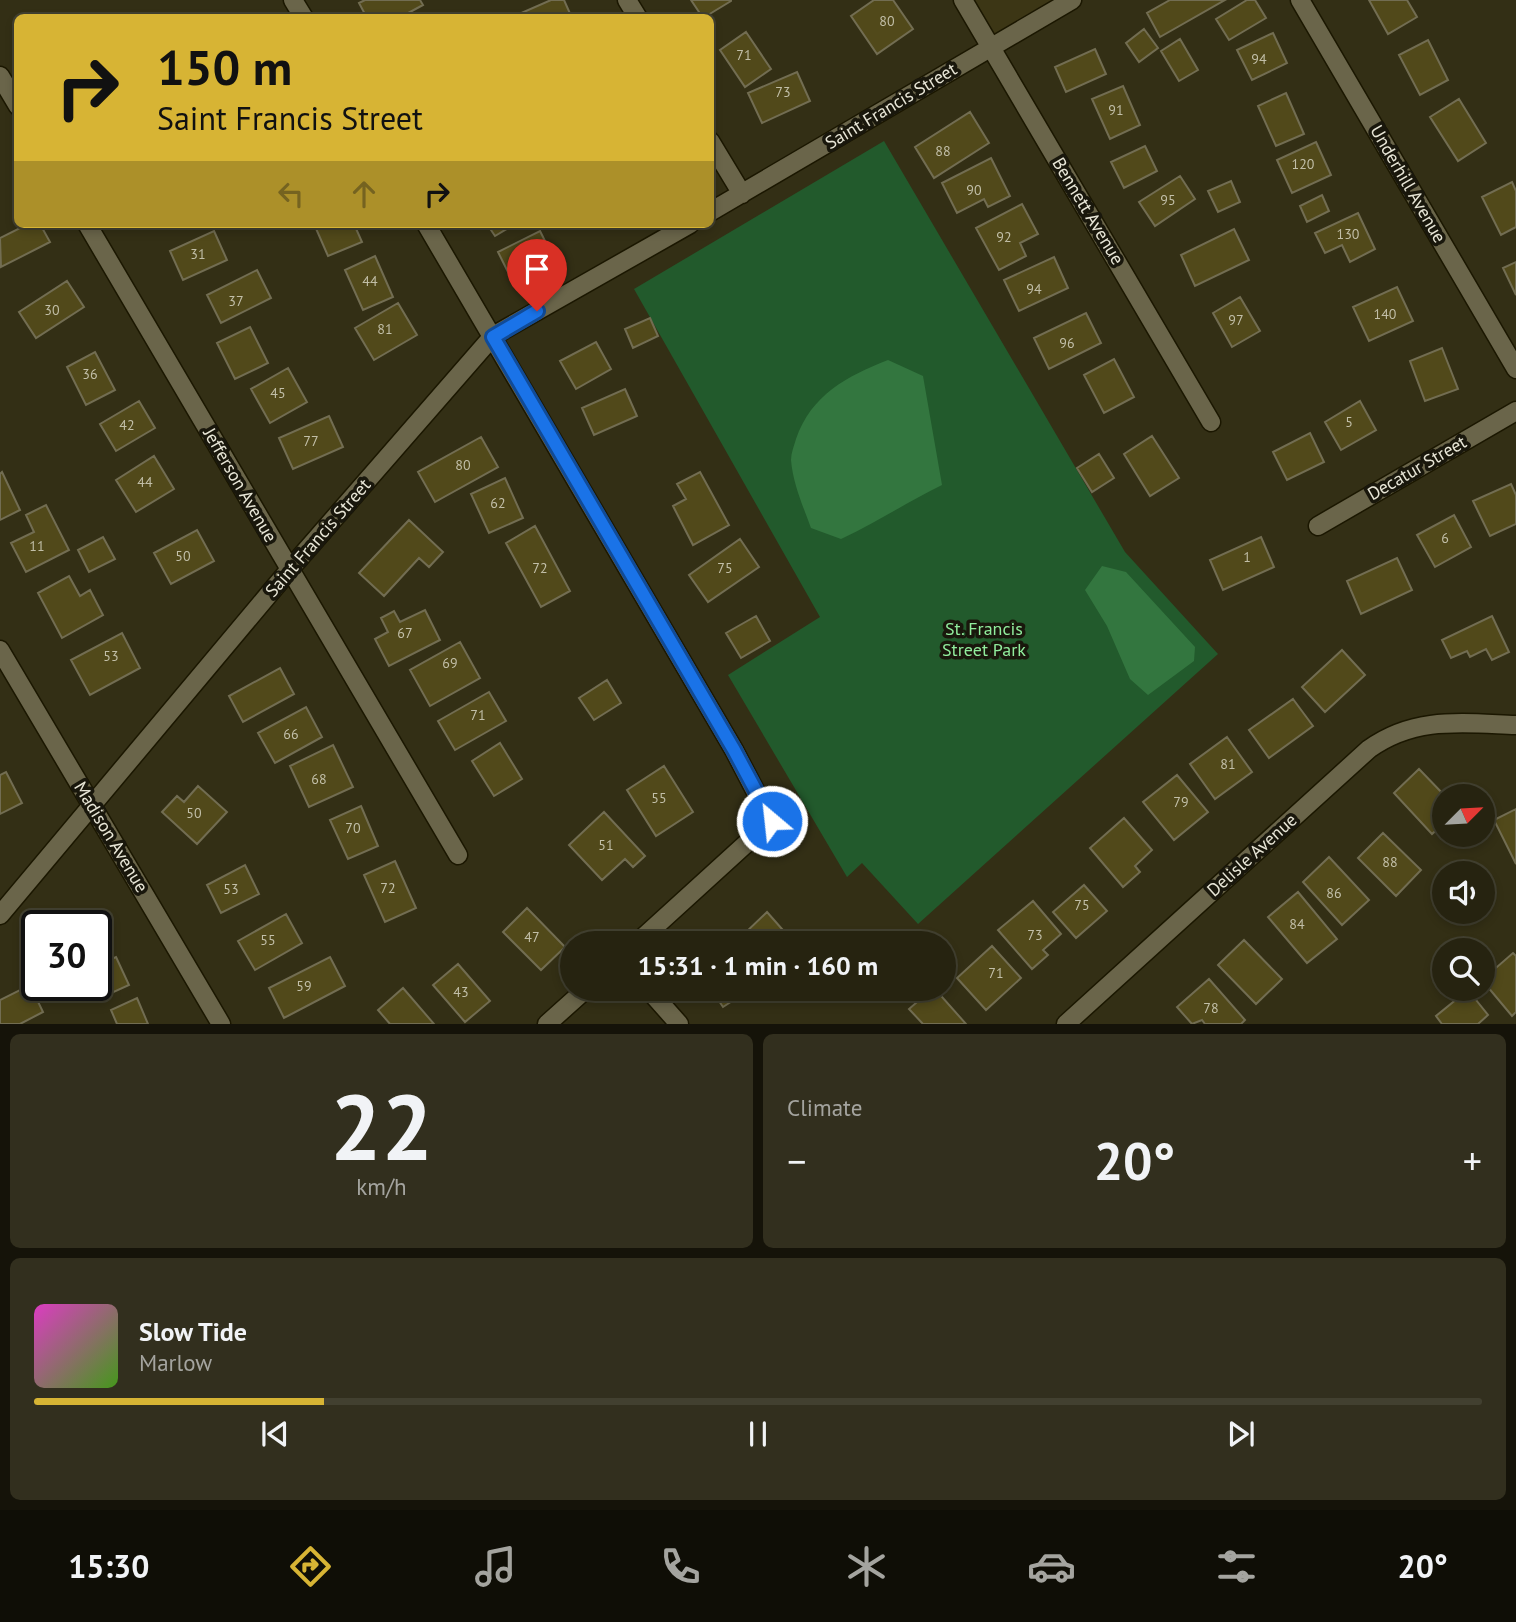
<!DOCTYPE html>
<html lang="en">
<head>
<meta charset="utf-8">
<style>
	body { margin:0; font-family:"PT Sans",sans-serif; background:#322f1e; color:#f1f3f6; height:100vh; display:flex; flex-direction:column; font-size:26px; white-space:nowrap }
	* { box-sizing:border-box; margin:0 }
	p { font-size:23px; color:#a4a49f }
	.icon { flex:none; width:38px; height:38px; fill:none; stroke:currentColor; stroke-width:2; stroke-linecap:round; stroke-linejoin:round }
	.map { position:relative; height:1024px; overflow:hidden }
	.sheet { display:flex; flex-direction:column; gap:10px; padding:10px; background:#151309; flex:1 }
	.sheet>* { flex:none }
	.hud { position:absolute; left:14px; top:14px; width:700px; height:214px; border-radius:10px; box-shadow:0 4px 10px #0003,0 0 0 2px #424030; background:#d7b434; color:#111; overflow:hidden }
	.needle { width:46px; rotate:66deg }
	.fabs { position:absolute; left:1432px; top:784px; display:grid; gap:14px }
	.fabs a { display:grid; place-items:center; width:63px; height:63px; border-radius:50%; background:#262310; box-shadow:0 4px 10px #0003,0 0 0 2px #424030; font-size:35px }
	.speed { position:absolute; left:21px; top:910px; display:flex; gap:14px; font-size:35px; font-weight:700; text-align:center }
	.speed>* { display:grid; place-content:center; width:91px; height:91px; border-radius:50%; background:#262310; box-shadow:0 4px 10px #0003,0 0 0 2px #424030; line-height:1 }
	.speed .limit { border:4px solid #111; border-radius:10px; background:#fff; color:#111 }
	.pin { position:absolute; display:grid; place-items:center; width:60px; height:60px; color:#fff; margin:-72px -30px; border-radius:50% 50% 50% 0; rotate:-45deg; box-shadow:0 0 7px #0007 }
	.pin .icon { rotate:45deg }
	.me { position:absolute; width:77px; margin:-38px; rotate:332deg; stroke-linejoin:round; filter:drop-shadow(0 0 5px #0008) }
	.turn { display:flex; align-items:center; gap:24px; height:147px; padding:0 28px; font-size:32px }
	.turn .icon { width:91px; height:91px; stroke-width:2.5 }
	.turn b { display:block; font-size:49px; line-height:60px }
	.lanes { display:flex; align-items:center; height:66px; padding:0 28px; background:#0003; justify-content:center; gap:35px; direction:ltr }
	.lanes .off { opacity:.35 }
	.big { font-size:52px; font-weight:600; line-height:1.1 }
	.sheet .widget { flex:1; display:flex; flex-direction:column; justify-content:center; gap:10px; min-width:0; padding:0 24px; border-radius:10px; background:#322f1e }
	.sheet .dial { align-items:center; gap:0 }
	.dial b { font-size:91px; line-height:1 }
	.song { display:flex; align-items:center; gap:21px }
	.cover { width:84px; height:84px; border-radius:10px; background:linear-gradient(135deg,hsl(310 70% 55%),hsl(100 70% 35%)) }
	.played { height:7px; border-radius:4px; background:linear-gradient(90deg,#d7b434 20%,#424030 20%) }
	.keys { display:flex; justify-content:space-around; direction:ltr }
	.heat { display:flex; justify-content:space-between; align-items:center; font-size:38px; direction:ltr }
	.sheet .tiles { flex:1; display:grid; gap:10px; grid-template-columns:1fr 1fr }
	.widget:last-child { grid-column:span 2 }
	.trip { position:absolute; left:560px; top:931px; width:396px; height:70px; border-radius:35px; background:#262310; box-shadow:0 4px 10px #0003,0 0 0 2px #424030; font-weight:600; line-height:70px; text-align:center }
	.tabs { display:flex; height:112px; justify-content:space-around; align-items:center; background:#0f0e06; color:#a4a49f }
	.tabs .icon { width:49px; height:49px }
	.tabs .on { color:#d7b434 }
	.tabs b { font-size:32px; color:#f1f3f6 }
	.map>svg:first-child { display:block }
	.built { fill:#3c3615 }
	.green { fill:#225a2c }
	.forest { fill:#33763f }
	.building { fill:#51491a; stroke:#726d52; stroke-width:2 }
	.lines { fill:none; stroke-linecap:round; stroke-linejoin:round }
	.minor-casing { stroke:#1b1700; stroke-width:21 }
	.minor { stroke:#6a654a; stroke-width:18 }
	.route-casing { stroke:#114b97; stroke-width:18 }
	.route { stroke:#1a73e8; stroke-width:12 }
	.labels { text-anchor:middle; stroke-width:7; stroke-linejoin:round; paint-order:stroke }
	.number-label { font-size:14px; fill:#c2bfa8 }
	.street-label { font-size:18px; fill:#e8e6d7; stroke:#19170c }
	.park-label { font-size:18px; fill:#91ed9d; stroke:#19170c }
</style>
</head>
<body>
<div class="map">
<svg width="1516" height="1024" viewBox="0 0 1516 1024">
	<rect width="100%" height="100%" fill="#332f15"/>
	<!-- built -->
	<path class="built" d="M 975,0 L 1052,0 L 994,34 Z"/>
	<!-- green -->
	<path class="green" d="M 884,141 L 1125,552 L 1218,654 L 918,924 L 862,863 L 847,877 L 728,675 L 820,617 L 634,289 Z"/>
	<!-- forest -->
	<path class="forest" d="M 888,360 L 923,376 L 942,485 C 907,502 876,523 841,539 L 811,528 C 803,506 793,484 791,460 C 791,453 794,446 796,439 C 811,395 847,376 888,360 Z
		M 1102,566 L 1126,572 L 1195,647 L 1194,661 L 1148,695 L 1130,679 L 1107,626 L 1085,590 Z"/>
	<!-- building -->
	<path class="building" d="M 365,0 L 420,0 L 423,5 L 399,18 L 367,18 L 359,3 Z
		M 551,0 L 564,0 L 572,18 L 521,18 L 519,14 Z
		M 691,0 L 731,0 L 731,1 L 703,18 Z
		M 874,0 L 893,0 L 913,29 L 877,54 L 851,16 Z
		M 1170,0 L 1225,0 L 1160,37 L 1147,13 Z
		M 1247,0 L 1255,0 L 1266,18 L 1229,40 L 1216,19 Z
		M 1369,0 L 1407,0 L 1417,17 L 1388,34 Z
		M 1144,29 L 1158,48 L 1139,62 L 1126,43 Z
		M 746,32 L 771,69 L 745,87 L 720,50 Z
		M 1273,33 L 1287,63 L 1252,80 L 1237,50 Z
		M 1180,39 L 1198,70 L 1179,81 L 1161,51 Z
		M 1428,40 L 1448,80 L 1420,95 L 1399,55 Z
		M 1095,49 L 1106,74 L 1066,92 L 1055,67 Z
		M 797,72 L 810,101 L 762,123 L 748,93 Z
		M 1123,86 L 1140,125 L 1110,139 L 1092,99 Z
		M 1286,93 L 1304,134 L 1276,146 L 1258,106 Z
		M 1459,99 L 1486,143 L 1458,161 L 1430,117 Z
		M 970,112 L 989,143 L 934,178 L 915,147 Z
		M 1316,142 L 1331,175 L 1292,193 L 1277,160 Z
		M 1145,146 L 1157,171 L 1124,188 L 1111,162 Z
		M 991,158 L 1010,196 L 988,207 L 984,199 L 957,213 L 942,183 Z
		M 1180,176 L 1195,199 L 1155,226 L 1139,202 Z
		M 1231,181 L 1240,202 L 1218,212 L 1208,191 Z
		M 1512,182 L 1516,191 L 1516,227 L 1501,235 L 1482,197 Z
		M 1322,195 L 1329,211 L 1307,222 L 1300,206 Z
		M 1022,204 L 1038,234 L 1020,243 L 1026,256 L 999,270 L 976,228 Z
		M 1358,213 L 1375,249 L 1350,262 L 1342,245 L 1325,253 L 1315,233 Z
		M 28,224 L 40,224 L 50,242 L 1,267 L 0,238 Z
		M 314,224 L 354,224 L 362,242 L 328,256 Z
		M 487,224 L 515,224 L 495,236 Z
		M 1234,229 L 1249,260 L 1195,286 L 1181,255 Z
		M 214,231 L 227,260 L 183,280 L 170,251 Z
		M 540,231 L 555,261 L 513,282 L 498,252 Z
		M 375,256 L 393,297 L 363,310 L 345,270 Z
		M 1054,257 L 1068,288 L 1019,311 L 1004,280 Z
		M 1516,262 L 1516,295 L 1503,268 Z
		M 257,270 L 271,298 L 221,323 L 207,295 Z
		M 67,281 L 84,307 L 36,338 L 19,312 Z
		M 1397,287 L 1413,321 L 1369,341 L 1353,307 Z
		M 1240,297 L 1260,331 L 1232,347 L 1213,313 Z
		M 398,303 L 417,335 L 374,360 L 355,328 Z
		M 1086,313 L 1101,343 L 1049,369 L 1034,338 Z
		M 650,318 L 658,336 L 633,348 L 625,329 Z
		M 250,327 L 268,363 L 235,379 L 217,343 Z
		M 596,342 L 611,369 L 576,389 L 560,361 Z
		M 1442,348 L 1458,389 L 1425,401 L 1410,361 Z
		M 95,352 L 115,390 L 86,405 L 67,367 Z
		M 1114,359 L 1134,397 L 1104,413 L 1084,375 Z
		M 288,368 L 307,402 L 270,423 L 251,389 Z
		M 625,389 L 637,416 L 594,435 L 582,408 Z
		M 139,401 L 155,428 L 116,451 L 100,424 Z
		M 1360,401 L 1376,430 L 1341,450 L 1325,422 Z
		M 329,416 L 343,447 L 293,469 L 279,438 Z
		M 1310,433 L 1324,462 L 1287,480 L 1273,452 Z
		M 1152,436 L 1179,478 L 1150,496 L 1124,454 Z
		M 481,437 L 498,467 L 435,502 L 418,472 Z
		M 1099,454 L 1114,478 L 1092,492 L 1077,468 Z
		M 154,456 L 174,489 L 136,512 L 116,480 Z
		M 2,472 L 20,510 L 0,520 L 0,474 Z
		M 700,472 L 729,525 L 693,545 L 673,506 L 686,499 L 677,484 Z
		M 505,478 L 523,518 L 489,533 L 471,494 Z
		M 1511,484 L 1516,495 L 1516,524 L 1490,536 L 1473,501 Z
		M 46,505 L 69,550 L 26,572 L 11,543 L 34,532 L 26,515 Z
		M 1454,515 L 1471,547 L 1435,567 L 1417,535 Z
		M 409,520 L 443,552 L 429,567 L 419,558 L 384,596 L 359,573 Z
		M 535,526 L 570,591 L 541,607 L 506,543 Z
		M 197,530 L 214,561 L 171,584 L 154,553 Z
		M 103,537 L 115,559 L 89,572 L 78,550 Z
		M 1261,537 L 1274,567 L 1223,590 L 1210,560 Z
		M 740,539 L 759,567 L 708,602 L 689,575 Z
		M 1397,558 L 1412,590 L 1361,614 L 1347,581 Z
		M 69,576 L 80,596 L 90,590 L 103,615 L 62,638 L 38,593 Z
		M 425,610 L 440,640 L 389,666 L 375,639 L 388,632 L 381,618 L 394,611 L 400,622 Z
		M 756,616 L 770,641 L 741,658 L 726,633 Z
		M 1492,616 L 1509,652 L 1492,660 L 1486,649 L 1470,657 L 1467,651 L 1451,658 L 1442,640 Z
		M 122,633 L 140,668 L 90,695 L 71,660 Z
		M 460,642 L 480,678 L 430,706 L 410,670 Z
		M 1342,650 L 1365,675 L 1325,712 L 1302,687 Z
		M 280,668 L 294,694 L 243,722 L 229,696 Z
		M 607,680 L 621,703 L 594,720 L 579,698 Z
		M 489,692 L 506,721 L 455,750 L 438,721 Z
		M 1293,699 L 1313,726 L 1269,758 L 1249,730 Z
		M 306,707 L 322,737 L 275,763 L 258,733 Z
		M 1227,737 L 1252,772 L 1215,799 L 1190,764 Z
		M 500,743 L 522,779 L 494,796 L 472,761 Z
		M 333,745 L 353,787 L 309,807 L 290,766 Z
		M 664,766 L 693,812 L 656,836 L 627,790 Z
		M 1419,769 L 1445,796 L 1444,823 L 1432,834 L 1394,793 Z
		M 6,772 L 22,803 L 0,814 L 0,775 Z
		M 1177,775 L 1208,812 L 1174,840 L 1143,802 Z
		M 198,786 L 227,812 L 197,844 L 162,812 L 177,796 L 184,802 Z
		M 361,806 L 378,846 L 348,859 L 330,820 Z
		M 1516,809 L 1516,864 L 1494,820 Z
		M 604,812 L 645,856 L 633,867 L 625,859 L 602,880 L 569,845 Z
		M 1124,818 L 1152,850 L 1135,866 L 1140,872 L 1123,887 L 1090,848 Z
		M 1383,833 L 1421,870 L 1396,896 L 1358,858 Z
		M 1329,857 L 1369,900 L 1342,925 L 1303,882 Z
		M 395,861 L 416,908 L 385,922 L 364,875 Z
		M 245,865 L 259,894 L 221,913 L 207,885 Z
		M 1084,885 L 1107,911 L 1076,938 L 1053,912 Z
		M 1298,892 L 1337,939 L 1307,963 L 1268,917 Z
		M 1033,901 L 1061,934 L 1043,950 L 1048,955 L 1032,969 L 998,930 Z
		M 527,908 L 565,947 L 541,970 L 503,932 Z
		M 90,910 L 105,936 L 96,941 L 96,926 L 62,926 Z
		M 767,912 L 789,937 L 782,943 L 752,943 L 744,934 Z
		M 286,914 L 302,943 L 255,970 L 238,941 Z
		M 1244,940 L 1282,979 L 1256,1004 L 1218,965 Z
		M 37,945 L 37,971 L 34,972 L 24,951 Z
		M 992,946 L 1021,978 L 986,1010 L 957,978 Z
		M 1513,953 L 1516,956 L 1516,1012 L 1512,1016 L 1482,980 Z
		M 116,957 L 129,985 L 96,1000 L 90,985 L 96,985 L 96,966 Z
		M 330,957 L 345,986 L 284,1018 L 269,988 Z
		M 458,964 L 490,1001 L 465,1022 L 433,985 Z
		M 1209,979 L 1245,1020 L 1241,1024 L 1205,1024 L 1202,1020 L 1192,1024 L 1177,1007 Z
		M 30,985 L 43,1012 L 20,1024 L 0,1024 L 0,1000 Z
		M 403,988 L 434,1024 L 390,1024 L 378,1010 Z
		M 711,989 L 751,989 L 723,1007 Z
		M 932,989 L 935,989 L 966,1024 L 923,1024 L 909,1009 Z
		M 1468,990 L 1488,1015 L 1478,1024 L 1442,1024 L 1436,1016 Z
		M 137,998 L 148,1024 L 117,1024 L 111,1010 Z"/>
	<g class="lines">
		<!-- minor casing -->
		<g class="minor-casing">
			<path id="minor" d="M 293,0 L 304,18
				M 627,0 L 638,18
				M 963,0 L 1211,422
				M 1300,0 L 1516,369
				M 0,76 L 18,106
				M 710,141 L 742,194
				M 710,212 L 1072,0
				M 87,224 L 458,855
				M 426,224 L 734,750 L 771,821 L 637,943
				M 1318,526 L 1516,411
				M 0,650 L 221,1024
				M 0,915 L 290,569 L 493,336 L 690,224
				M 648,989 L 679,1024
				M 547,1024 L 586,989
				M 1066,1024 L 1369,749 C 1415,716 1462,723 1516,725"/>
		</g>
		<!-- minor -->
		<use href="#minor" class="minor"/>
	</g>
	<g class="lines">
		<!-- route casing -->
		<g class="route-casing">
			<path id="route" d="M 537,311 L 493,337 L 734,750 L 772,821"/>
		</g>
		<!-- route -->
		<use href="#route" class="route"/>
	</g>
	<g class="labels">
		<!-- number labels -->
		<g class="number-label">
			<text x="887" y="26">80</text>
			<text x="744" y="60">71</text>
			<text x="1259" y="64">94</text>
			<text x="783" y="97">73</text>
			<text x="1116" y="115">91</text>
			<text x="943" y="156">88</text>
			<text x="1303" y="169">120</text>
			<text x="974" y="195">90</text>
			<text x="1168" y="205">95</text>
			<text x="1348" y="239">130</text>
			<text x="1004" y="242">92</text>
			<text x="198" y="259">31</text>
			<text x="370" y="286">44</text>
			<text x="1034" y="294">94</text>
			<text x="236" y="306">37</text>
			<text x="52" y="315">30</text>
			<text x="1385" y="319">140</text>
			<text x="1236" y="325">97</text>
			<text x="385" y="334">81</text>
			<text x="1067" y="348">96</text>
			<text x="90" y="379">36</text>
			<text x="278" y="398">45</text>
			<text x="1349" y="427">5</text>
			<text x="127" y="430">42</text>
			<text x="311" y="446">77</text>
			<text x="463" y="470">80</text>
			<text x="145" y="487">44</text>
			<text x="498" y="508">62</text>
			<text x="1445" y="543">6</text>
			<text x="37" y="551">11</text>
			<text x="183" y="561">50</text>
			<text x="1247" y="562">1</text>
			<text x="540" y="573">72</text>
			<text x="725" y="573">75</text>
			<text x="405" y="638">67</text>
			<text x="111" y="661">53</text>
			<text x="450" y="668">69</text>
			<text x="478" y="720">71</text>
			<text x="291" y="739">66</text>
			<text x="1228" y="769">81</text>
			<text x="319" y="784">68</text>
			<text x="659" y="803">55</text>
			<text x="1181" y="807">79</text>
			<text x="194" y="818">50</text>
			<text x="353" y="833">70</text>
			<text x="606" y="850">51</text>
			<text x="1390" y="867">88</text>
			<text x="388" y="893">72</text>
			<text x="231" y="894">53</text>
			<text x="1334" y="898">86</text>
			<text x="1082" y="910">75</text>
			<text x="1297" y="929">84</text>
			<text x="1035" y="940">73</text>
			<text x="532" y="942">47</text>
			<text x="268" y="945">55</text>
			<text x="996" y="978">71</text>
			<text x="304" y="991">59</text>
			<text x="461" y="997">43</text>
			<text x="1211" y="1013">78</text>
		</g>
		<!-- street labels -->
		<g class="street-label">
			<text transform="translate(891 106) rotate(-31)" y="6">Saint Francis Street</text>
			<text transform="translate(1408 184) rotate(60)" y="6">Underhill Avenue</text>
			<text transform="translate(1088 211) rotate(59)" y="6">Bennett Avenue</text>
			<text transform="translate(1417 468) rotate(-30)" y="6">Decatur Street</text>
			<text transform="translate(240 485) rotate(60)" y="6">Jefferson Avenue</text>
			<text transform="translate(318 538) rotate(-49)" y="6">Saint Francis Street</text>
			<text transform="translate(111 837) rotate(59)" y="6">Madison Avenue</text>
			<text transform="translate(1252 855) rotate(-42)" y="6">Delisle Avenue</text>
		</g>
		<!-- park labels -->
		<g class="park-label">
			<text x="984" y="635">St. Francis<tspan x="984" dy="21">Street Park</tspan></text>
		</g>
	</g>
</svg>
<div class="fabs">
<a><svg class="needle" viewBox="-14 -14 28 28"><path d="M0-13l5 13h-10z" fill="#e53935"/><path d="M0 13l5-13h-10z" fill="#a4a49f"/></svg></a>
<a><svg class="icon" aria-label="sound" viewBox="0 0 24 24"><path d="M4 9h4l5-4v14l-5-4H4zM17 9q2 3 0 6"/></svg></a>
<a><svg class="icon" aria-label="search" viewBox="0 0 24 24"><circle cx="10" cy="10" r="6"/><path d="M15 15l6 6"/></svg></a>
</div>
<div class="speed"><div class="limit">30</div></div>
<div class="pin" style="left:537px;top:311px;background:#d93025"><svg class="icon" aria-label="arrive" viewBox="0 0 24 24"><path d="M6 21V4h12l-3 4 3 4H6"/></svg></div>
<svg class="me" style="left:772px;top:821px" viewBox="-20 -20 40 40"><circle r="17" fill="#1a73e8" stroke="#fff" stroke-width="3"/><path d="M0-11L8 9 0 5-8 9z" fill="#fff"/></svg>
<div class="trip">15:31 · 1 min · 160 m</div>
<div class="hud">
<div class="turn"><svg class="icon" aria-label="right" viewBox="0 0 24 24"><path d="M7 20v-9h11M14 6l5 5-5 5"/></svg><div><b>150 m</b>Saint Francis Street</div></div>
<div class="lanes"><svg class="icon off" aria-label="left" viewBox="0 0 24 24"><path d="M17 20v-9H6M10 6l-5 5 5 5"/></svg><svg class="icon off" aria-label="ahead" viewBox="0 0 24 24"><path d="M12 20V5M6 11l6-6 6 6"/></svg><svg class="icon" aria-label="right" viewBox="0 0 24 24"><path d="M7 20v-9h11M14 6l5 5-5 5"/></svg></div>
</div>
</div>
<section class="sheet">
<div class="tiles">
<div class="widget dial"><b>22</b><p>km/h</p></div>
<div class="widget"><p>Climate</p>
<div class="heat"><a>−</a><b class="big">20°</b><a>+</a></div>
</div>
<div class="widget">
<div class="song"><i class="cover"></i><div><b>Slow Tide</b><p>Marlow</p></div></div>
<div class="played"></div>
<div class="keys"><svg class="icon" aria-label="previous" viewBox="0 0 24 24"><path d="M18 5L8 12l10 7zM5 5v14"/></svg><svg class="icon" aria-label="pause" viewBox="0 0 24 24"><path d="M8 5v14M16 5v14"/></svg><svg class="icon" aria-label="next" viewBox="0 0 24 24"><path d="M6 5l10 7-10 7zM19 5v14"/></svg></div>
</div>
</div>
</section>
<nav class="tabs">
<b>15:30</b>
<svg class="icon on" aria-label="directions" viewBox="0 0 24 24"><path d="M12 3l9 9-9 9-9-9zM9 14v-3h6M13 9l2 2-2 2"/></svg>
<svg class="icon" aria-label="music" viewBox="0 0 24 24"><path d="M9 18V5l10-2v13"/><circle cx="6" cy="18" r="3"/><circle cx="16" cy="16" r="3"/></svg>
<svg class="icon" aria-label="phone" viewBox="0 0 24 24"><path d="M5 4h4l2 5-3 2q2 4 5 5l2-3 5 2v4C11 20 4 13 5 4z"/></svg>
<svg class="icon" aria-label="climate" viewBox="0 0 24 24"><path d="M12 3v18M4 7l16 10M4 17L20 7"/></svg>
<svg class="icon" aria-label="car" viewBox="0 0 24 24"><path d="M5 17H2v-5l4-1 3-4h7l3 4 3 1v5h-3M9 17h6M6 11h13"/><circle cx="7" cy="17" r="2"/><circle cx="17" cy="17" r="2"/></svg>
<svg class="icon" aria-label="filters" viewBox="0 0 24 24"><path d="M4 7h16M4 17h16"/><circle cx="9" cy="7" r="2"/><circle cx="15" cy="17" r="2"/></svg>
<b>20°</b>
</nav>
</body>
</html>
